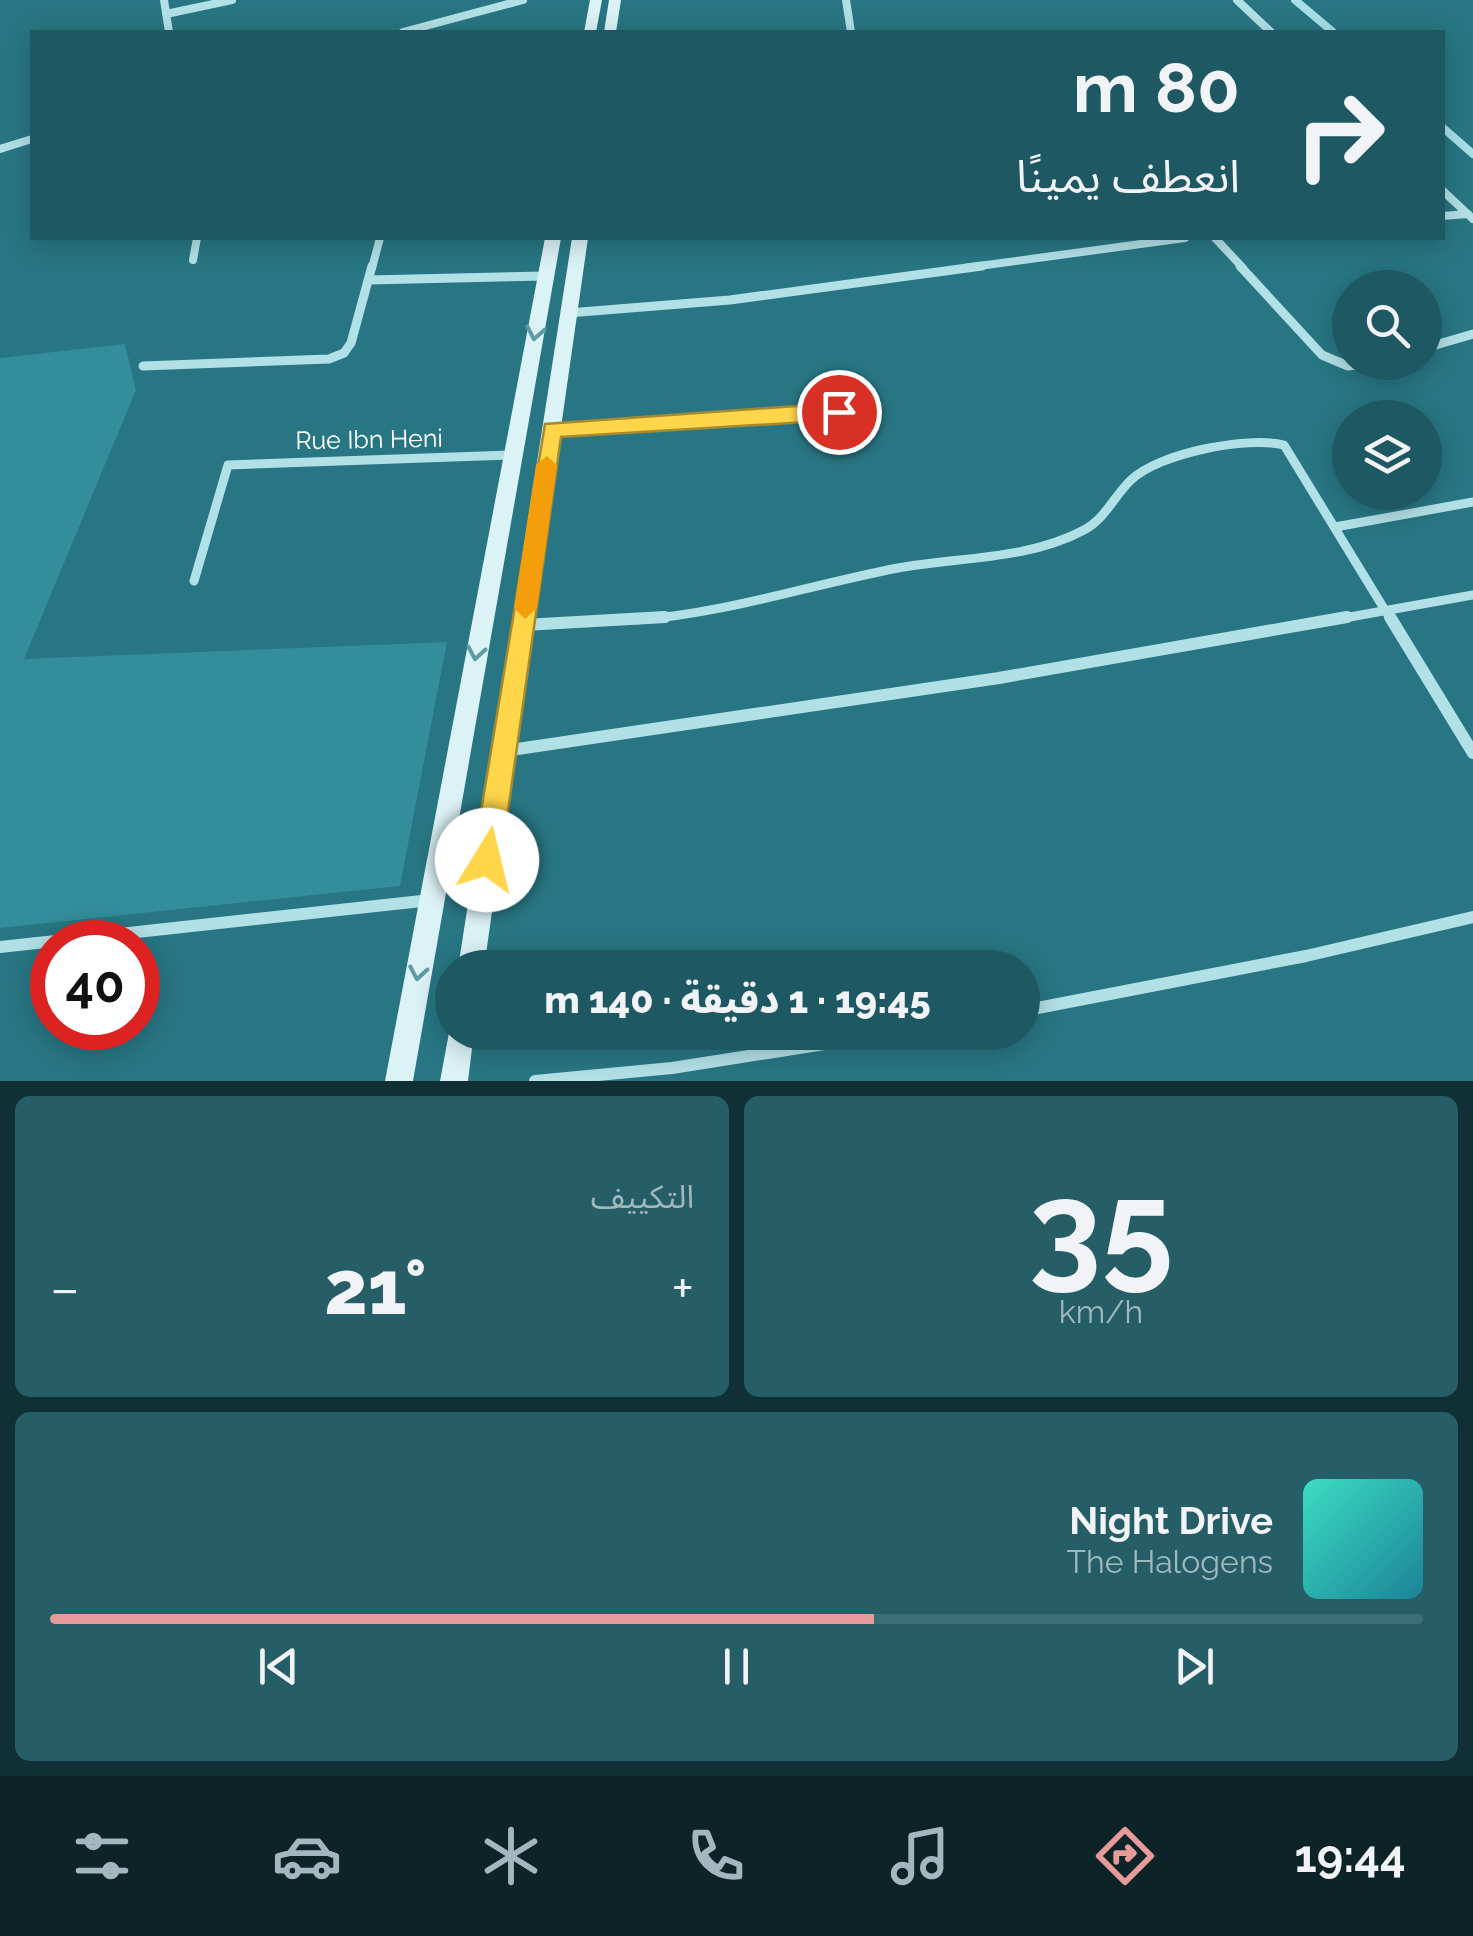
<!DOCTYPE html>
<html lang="ar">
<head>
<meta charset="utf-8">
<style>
	body { margin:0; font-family:Raleway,"Noto Sans Arabic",sans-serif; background:#265e68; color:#f1f3f6; direction:rtl; height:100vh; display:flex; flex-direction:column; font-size:38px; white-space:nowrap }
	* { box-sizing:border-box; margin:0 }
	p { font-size:32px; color:#a1b8be }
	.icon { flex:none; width:55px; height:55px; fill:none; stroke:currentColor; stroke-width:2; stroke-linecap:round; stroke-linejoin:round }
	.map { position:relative; height:1081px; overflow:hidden; direction:ltr }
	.drawer { display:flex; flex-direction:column; gap:15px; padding:15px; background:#103036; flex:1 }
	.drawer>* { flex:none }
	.guide { position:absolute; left:30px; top:30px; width:1415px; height:210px; border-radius:0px; box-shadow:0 5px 25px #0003; direction:rtl; background:#1e5862; color:#f1f3f6; overflow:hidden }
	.controls { position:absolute; left:1332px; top:270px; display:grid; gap:20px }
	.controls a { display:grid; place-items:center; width:110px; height:110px; border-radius:50%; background:#1e5862; box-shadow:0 5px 25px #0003; font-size:50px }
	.speed { position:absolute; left:30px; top:920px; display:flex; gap:20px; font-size:50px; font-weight:700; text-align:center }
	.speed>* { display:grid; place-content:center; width:130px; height:130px; border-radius:50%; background:#1e5862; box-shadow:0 5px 25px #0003; line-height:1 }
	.speed .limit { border:15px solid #d22; background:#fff; color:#111 }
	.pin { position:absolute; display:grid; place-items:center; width:85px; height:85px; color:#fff; margin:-42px; border:5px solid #fff; border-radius:50%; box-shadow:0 2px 10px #0007 }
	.me { position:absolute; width:110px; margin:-55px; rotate:9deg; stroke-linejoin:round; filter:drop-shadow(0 0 8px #0008) }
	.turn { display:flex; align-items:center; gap:35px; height:210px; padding:0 40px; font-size:45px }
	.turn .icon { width:130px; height:130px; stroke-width:2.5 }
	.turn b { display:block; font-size:70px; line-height:85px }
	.big { font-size:75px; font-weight:800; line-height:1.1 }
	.drawer .widget { flex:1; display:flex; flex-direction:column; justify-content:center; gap:15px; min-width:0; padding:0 35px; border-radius:15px; background:#265e68 }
	.drawer .dial { align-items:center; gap:0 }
	.dial b { font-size:130px; line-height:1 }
	.song { display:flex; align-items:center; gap:30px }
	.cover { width:120px; height:120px; border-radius:15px; background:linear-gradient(135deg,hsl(170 70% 55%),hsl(190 70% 35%)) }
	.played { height:10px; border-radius:5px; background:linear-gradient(90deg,#e69b98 60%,#3c6e77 60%) }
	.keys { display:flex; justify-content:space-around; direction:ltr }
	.heat { display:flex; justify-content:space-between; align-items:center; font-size:55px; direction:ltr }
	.drawer .tiles { flex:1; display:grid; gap:15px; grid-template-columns:1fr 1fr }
	.widget:last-child { grid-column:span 2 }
	.trip { position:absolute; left:435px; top:950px; width:605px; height:100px; border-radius:50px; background:#1e5862; box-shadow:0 5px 25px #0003; font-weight:800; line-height:100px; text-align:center; direction:rtl }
	.tab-bar { display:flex; height:160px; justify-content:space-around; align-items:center; background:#0c2327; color:#a1b8be }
	.tab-bar .icon { width:70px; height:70px }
	.tab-bar .on { color:#e69b98 }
	.tab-bar b { font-size:45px; color:#f1f3f6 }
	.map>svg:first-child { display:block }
	.green { fill:#338d9b }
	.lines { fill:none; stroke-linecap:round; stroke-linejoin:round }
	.stream { stroke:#a7dfe7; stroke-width:8 }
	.street-far2 { stroke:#b2e0e7; stroke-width:8 }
	.street-far1 { stroke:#b2e0e7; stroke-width:9 }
	.street { stroke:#b2e0e7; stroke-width:12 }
	.secondary { fill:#dbf2f6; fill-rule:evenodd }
	.oneway { stroke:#5e9ba6 }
	.route { fill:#ffd54a; stroke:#a68a30; stroke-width:2.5 }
	.slow { fill:#f59e0b }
	.labels { text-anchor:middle; stroke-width:10; stroke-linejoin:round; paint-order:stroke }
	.street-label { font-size:25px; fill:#fff; stroke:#287683 }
</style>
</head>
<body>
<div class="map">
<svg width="1473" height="1081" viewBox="0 0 1473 1081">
	<rect width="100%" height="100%" fill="#287683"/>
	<!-- green -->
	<path class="green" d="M 125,344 L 136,390 L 24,659 L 447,642 L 400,886 L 0,928 L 0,358 Z"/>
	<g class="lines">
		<!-- stream -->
		<path class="stream" d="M 1295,0 L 1333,32
			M 1442,127 L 1473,154"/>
		<!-- street-far2 -->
		<path class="street-far2" d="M 164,0 L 169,32
			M 846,0 L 851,32
			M 1237,0 L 1271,32
			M 166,14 L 232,0
			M 403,32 L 523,0
			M 0,149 L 32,139
			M 1442,190 L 1473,219
			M 1442,216 L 1468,214
			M 1215,238 L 1243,268
			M 193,260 L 197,238
			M 372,268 L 380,238
			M 964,268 L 1185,238"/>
		<!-- street-far1 -->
		<path class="street-far1" d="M 1240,266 L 1322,355 L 1348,366 L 1375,362
			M 369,280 L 546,276
			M 568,313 L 730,300 L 982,266
			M 1425,348 L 1473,334
			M 143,366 L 329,359 L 344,353 L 351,343 L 372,266
			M 552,430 L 839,411
			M 1335,527 L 1473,502
			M 194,581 L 228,465 L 511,455
			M 636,620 C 726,613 810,585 898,568 C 959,557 1028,560 1084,530 C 1106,518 1114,496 1131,480 C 1159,453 1247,436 1284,445 L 1391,620
			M 1333,620 L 1473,595"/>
		<!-- street -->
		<path class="street" d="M 1390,617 L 1473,753
			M 524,625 L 665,617
			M 504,751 L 999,678 L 1347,617
			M 0,947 L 431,900
			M 1022,1011 L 1306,956 L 1473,917
			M 535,1081 L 672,1068 L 901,1032"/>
		<!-- secondary -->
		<path class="secondary" d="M 590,0 L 602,0 L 596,32 L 584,32 Z
			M 609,0 L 621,0 L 616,32 L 604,32 Z
			M 545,238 L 561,238 L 413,1081 L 385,1081 Z
			M 572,238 L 588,238 L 484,968 L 458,968 Z
			M 451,1022 L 452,1032 L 474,1032 L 468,1081 L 440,1081 Z"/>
	</g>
	<!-- one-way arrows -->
	<defs><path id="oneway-chevron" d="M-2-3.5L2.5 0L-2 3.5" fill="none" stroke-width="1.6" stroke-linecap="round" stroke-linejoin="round" transform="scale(2.5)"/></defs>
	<g class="oneway">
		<use href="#oneway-chevron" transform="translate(535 333) rotate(101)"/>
		<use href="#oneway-chevron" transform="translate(476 653) rotate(100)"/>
		<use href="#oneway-chevron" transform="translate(418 973) rotate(100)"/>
	</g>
	<!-- route -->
	<path class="route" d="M 839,403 L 850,412 L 839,420 L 561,437 L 501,860 L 497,869 L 487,873 L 477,869 L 473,860 L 545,424 Z"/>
	<!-- slow -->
	<path class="slow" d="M 547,456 L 557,465 L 537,608 L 525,619 L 514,608 L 536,465 Z"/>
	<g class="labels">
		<!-- street labels -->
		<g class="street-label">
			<text transform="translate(369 439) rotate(-1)" y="9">Rue Ibn Heni</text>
		</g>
	</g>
</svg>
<div class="controls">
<a><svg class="icon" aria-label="search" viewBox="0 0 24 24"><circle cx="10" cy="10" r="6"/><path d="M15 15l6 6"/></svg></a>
<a><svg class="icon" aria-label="layers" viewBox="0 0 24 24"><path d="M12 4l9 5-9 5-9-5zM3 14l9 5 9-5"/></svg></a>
</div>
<div class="speed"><div class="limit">40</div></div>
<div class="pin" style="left:839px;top:412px;background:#d93025"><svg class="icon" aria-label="arrive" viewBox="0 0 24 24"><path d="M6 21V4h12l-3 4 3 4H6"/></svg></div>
<svg class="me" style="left:487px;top:860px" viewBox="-20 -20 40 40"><circle r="19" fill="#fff"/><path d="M0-13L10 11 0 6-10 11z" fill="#ffd54a"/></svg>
<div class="trip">19:45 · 1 دقيقة · 140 m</div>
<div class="guide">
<div class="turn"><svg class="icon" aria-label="right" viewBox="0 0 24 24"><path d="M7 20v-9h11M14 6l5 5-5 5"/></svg><div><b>80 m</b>انعطف يمينًا</div></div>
</div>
</div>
<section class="drawer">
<div class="tiles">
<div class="widget dial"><b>35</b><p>km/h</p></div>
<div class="widget"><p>التكييف</p>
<div class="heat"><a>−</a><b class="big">21°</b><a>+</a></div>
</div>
<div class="widget">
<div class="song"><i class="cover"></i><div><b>Night Drive</b><p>The Halogens</p></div></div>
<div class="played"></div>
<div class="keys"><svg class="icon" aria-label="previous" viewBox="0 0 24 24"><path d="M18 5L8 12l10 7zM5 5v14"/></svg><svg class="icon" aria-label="pause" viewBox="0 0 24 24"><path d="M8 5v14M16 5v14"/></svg><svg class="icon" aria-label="next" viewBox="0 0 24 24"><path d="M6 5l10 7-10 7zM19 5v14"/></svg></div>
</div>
</div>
</section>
<nav class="tab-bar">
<b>19:44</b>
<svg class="icon on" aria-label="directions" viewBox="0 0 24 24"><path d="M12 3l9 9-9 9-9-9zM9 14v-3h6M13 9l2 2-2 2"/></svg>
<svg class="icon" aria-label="music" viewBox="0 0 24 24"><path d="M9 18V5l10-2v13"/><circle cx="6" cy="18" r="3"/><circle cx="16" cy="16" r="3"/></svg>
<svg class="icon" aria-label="phone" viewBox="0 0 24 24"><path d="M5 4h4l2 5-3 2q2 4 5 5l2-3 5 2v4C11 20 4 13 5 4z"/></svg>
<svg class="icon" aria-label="climate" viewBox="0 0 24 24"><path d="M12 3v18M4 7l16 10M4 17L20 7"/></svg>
<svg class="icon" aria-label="car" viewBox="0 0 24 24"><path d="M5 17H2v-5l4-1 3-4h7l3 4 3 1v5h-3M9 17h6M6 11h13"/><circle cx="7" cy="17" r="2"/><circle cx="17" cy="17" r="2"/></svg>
<svg class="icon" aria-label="filters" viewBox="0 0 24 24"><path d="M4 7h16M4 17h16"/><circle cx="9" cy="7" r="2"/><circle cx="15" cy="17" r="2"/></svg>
</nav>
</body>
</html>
